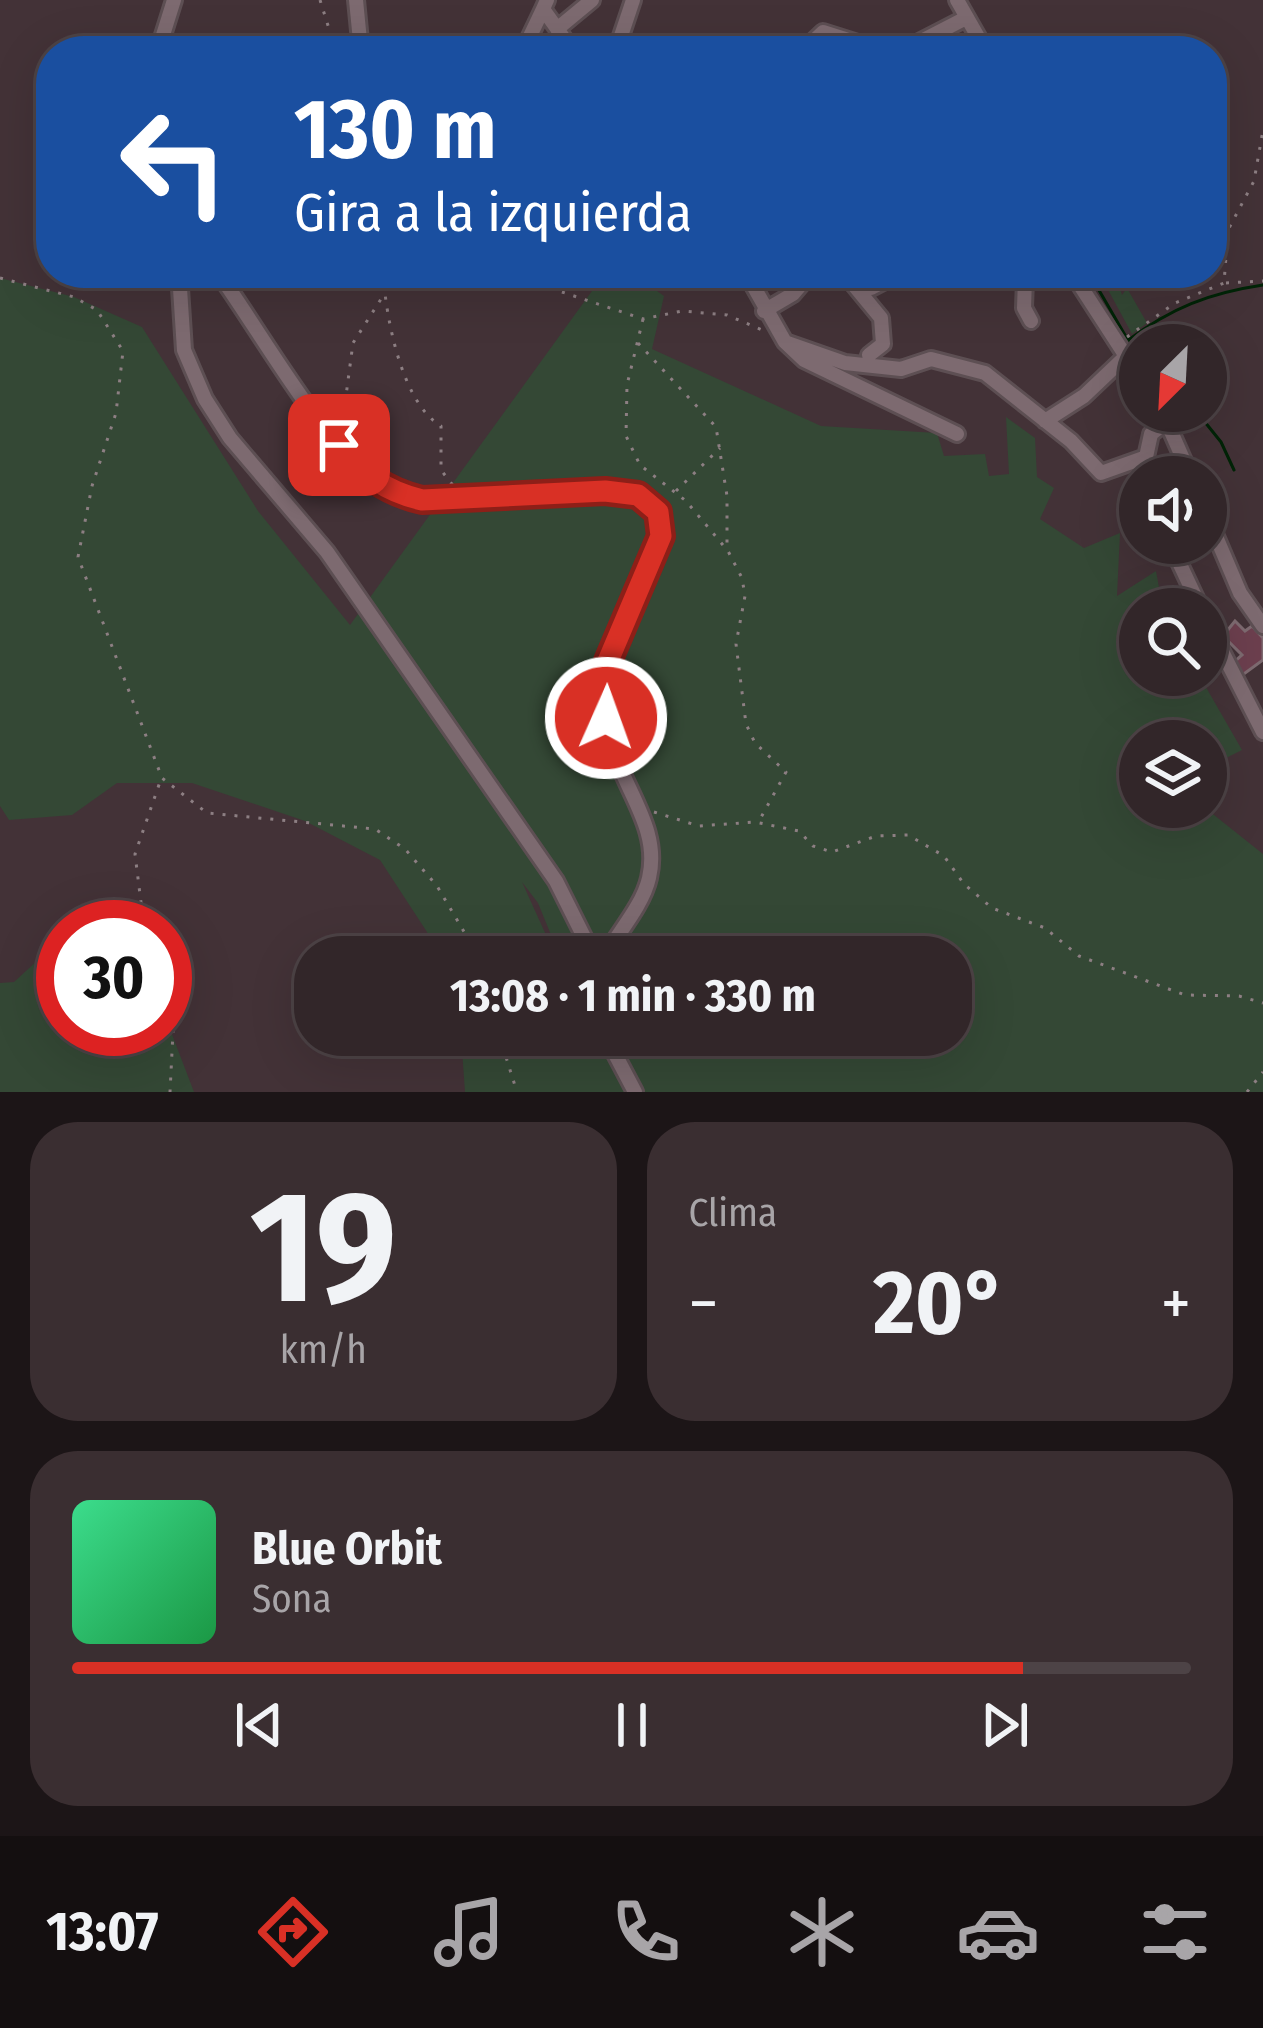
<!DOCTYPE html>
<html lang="es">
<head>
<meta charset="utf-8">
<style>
	body { margin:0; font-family:"Fira Sans Condensed",sans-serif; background:#3a2e31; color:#f1f3f6; height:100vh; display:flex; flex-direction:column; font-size:45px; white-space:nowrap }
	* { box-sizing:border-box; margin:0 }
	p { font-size:39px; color:#a8a5a8 }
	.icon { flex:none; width:66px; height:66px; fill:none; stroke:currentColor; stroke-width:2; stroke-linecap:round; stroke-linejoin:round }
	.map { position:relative; height:1092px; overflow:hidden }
	.panel { display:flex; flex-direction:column; gap:30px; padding:30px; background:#1c1517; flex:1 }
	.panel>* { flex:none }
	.top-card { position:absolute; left:36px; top:36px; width:1191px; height:252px; border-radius:48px; box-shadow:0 12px 48px #0002,0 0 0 3px #4d4346; background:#1a4fa0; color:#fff; overflow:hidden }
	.needle { width:78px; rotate:204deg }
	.fabs { position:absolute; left:1119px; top:324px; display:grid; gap:24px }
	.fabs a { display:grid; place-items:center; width:108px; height:108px; border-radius:50%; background:#322629; box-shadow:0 12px 48px #0002,0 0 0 3px #4d4346; font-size:60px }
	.speed { position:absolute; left:36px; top:900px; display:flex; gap:24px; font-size:60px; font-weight:700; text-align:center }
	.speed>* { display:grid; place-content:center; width:156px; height:156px; border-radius:50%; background:#322629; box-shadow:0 12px 48px #0002,0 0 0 3px #4d4346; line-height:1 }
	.speed .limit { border:18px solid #d22; background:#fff; color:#111 }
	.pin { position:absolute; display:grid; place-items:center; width:102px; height:102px; color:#fff; margin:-51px; border-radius:24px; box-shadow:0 6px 18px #0006 }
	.me { position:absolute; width:132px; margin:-66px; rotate:2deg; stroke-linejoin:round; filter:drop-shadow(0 0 9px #0008) }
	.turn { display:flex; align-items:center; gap:42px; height:252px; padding:0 60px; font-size:54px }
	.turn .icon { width:156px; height:156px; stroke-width:2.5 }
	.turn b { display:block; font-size:84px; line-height:102px }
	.big { font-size:90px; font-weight:700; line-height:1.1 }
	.panel .card { flex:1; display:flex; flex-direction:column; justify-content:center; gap:18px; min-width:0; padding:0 42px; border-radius:48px; background:#3a2e31 }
	.panel .dial { align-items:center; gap:0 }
	.dial b { font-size:156px; line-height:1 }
	.song { display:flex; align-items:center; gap:36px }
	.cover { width:144px; height:144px; border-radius:18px; background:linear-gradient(135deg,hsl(150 70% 55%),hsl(140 70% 35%)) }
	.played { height:12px; border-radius:6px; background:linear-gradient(90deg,#d93025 85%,#4d4346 85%) }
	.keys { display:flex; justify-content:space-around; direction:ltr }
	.heat { display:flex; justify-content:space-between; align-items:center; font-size:66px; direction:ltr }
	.panel .tiles { flex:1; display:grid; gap:30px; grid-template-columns:1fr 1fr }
	.card:last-child { grid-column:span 2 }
	.trip { position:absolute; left:294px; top:936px; width:678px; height:120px; border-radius:48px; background:#322629; box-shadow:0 12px 48px #0002,0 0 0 3px #4d4346; font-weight:700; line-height:120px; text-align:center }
	.menu { display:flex; height:192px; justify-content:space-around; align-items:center; background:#140f10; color:#a8a5a8 }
	.menu .icon { width:84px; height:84px }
	.menu .selected { color:#d93025 }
	.menu b { font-size:54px; color:#f1f3f6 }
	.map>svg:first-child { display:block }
	.green { fill:#344835 }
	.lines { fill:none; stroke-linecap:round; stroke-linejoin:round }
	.stream { stroke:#012407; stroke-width:3 }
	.building { fill:#6c3f4e; stroke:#7d6a70; stroke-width:3 }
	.minor-casing { stroke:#5d4f53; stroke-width:20 }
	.path { stroke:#8d7f83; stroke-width:3; stroke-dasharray:3 9; stroke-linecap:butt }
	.minor { stroke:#7d6a70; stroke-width:14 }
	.route-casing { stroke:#8d1f18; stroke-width:30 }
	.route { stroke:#d93025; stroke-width:21 }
</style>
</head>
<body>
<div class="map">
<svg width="1263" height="1092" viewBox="0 0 1263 1092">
	<rect width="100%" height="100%" fill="#433237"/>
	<!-- green -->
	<path class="green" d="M 605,273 L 632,273 L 664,296 L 652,349 L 821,426 L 937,433 L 944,456 L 985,454 L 989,476 L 1009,474 L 1006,417 L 1035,438 L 1037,477 L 1054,488 L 1040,519 L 1084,548 L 1120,533 L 1117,596 L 1156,571 L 1163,609 L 1140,609 L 1140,675 L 1199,675 L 1242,750 L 1206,768 L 1206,741 L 1140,741 L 1140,807 L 1204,807 L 1263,854 L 1263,1092 L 465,1092 L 461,1035 L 951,1035 L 951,957 L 560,957 L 538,903 L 522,882 L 556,957 L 435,957 L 427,932 L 380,860 L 305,821 L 192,783 L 117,783 L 72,815 L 9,820 L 0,806 L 0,278 L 74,297 L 142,327 L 258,511 L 350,625 Z
		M 1099,273 L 1115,273 L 1122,295 L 1127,288 L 1147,323 L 1132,334 Z
		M 119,902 L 129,927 L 79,927 Z
		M 63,937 L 63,1029 L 165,1029 L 165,1016 L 194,1092 L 0,1092 L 0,983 L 14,982 Z"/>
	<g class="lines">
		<!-- stream -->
		<path class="stream" d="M 1089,273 L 1140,361
			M 1127,341 C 1171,308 1209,293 1263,285
			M 1196,411 L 1221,442 L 1234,470"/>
	</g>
	<!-- building -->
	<path class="building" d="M 1235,621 L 1245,631 L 1252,626 L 1263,638 L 1263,660 L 1241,676 L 1234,662 L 1242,655 L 1223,636 Z"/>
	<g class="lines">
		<!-- minor casing -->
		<g class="minor-casing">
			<path id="minor" d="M 356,0 L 361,51
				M 547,0 L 543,9 L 573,51
				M 957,0 L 986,51
				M 557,29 L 592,0
				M 158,51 L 174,0
				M 523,51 L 543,9
				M 616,51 L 633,0
				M 803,51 L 823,32 L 883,51
				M 902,51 L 966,18
				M 179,273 L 184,350 L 205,399 L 230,438 L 327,552 L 556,881 L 594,957
				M 218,273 C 260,330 330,458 388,490 C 458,530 590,456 657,512 C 665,570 613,610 607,666 C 604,699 606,734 619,765 C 634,802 659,836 649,878 C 643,905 618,933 604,957
				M 746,273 L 785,342 L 804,360 L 957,434
				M 838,273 L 871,288 L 900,273
				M 1072,273 L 1140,378
				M 848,278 L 881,318 L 883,344 L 869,355
				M 764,311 L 793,294 L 811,273
				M 1031,321 L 1024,308 L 1025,279 L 1032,273
				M 785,342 L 845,363 L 901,369 L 931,359 L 985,373 L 1071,441 L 1101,473 L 1146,457 L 1151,434 L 1167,421
				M 1162,411 L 1191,477
				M 1045,421 L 1084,396 L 1124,358
				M 1146,457 L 1152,477
				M 1206,513 L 1240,593 L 1263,626
				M 1170,543 L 1201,609
				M 1206,620 L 1263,732
				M 605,1035 L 635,1092"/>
		</g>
		<!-- path -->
		<path class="path" d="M 320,0 L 336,51
			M 383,273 C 386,317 401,402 441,426 L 441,470 L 455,488
			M 505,273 L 643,319 L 682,311 L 727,315 L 762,330
			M 0,278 L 74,297 L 97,310 L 123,351 L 116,413 L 92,486 L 78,557 L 162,778 L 207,813 L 375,829 L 405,849 L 437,886 L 479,957
			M 1226,283 L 1263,281
			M 643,319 L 627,385 L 626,436 L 640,465 L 686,501 L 728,551 L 742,578 L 745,596 L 736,644 L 746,724 L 755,743 L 786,772 L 759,821
			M 1127,337 L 1175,303 L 1224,283 L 1228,230 L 1254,181 L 1263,130
			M 638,343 L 716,427 L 727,496 L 727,547
			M 342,426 L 353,343 L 383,296
			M 676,491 L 720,448
			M 654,812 L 699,826 L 755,822 L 799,831 L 813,846 L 832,852 L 876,836 L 908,835 L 944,856 L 964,884 L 992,908 L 1045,928 L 1079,956 L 1185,995 L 1239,996 L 1263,1003
			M 144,927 L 135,854 L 161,779
			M 165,972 L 175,992 L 170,1092
			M 499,1035 L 517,1092
			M 1247,1092 L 1263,1072"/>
		<!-- minor -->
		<use href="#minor" class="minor"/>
	</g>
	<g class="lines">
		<!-- route casing -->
		<g class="route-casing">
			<path id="route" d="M 339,445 C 363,474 384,491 422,500 L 605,491 L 638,495 L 658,512 L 661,536 L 608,661 L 606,718"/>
		</g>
		<!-- route -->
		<use href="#route" class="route"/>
	</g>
</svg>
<div class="fabs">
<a><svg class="needle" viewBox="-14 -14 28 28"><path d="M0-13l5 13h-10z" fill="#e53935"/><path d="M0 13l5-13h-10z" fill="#a8a5a8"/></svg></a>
<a><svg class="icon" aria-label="sound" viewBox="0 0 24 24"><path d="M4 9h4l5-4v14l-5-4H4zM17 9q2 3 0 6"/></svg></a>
<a><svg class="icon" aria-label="search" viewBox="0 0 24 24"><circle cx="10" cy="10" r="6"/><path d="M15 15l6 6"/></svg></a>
<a><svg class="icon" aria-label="layers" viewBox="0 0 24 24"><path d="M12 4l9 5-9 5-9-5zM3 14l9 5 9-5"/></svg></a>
</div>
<div class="speed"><div class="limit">30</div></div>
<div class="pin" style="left:339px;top:445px;background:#d93025"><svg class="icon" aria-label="arrive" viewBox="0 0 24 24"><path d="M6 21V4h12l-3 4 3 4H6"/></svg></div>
<svg class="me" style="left:606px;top:718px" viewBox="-20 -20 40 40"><circle r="17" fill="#d93025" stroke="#fff" stroke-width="3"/><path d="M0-11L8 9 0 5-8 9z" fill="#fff"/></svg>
<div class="trip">13:08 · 1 min · 330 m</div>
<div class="top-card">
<div class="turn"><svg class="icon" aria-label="left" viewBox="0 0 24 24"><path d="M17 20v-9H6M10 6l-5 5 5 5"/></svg><div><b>130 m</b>Gira a la izquierda</div></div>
</div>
</div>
<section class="panel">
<div class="tiles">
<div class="card dial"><b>19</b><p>km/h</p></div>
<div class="card"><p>Clima</p>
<div class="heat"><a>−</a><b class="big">20°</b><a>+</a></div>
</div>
<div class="card">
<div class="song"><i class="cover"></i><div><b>Blue Orbit</b><p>Sona</p></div></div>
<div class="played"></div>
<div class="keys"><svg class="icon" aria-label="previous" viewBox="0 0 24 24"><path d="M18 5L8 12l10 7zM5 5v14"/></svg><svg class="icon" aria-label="pause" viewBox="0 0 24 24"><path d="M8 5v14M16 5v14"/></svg><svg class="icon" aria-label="next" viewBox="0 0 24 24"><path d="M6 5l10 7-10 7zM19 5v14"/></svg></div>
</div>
</div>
</section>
<nav class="menu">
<b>13:07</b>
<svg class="icon selected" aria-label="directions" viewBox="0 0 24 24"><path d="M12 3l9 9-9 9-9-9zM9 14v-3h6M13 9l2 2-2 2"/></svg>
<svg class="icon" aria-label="music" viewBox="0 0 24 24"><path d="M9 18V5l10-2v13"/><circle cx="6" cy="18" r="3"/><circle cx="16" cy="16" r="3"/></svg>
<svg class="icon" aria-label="phone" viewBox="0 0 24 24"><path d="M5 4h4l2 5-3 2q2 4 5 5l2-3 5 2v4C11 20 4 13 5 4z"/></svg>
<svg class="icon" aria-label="climate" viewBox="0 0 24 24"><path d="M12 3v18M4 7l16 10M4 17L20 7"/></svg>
<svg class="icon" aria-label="car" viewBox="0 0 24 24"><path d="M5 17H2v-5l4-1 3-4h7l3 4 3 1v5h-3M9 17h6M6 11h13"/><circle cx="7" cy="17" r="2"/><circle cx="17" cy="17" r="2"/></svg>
<svg class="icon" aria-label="filters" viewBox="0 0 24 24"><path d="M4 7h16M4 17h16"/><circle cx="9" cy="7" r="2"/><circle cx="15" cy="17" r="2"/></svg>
</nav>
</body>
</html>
